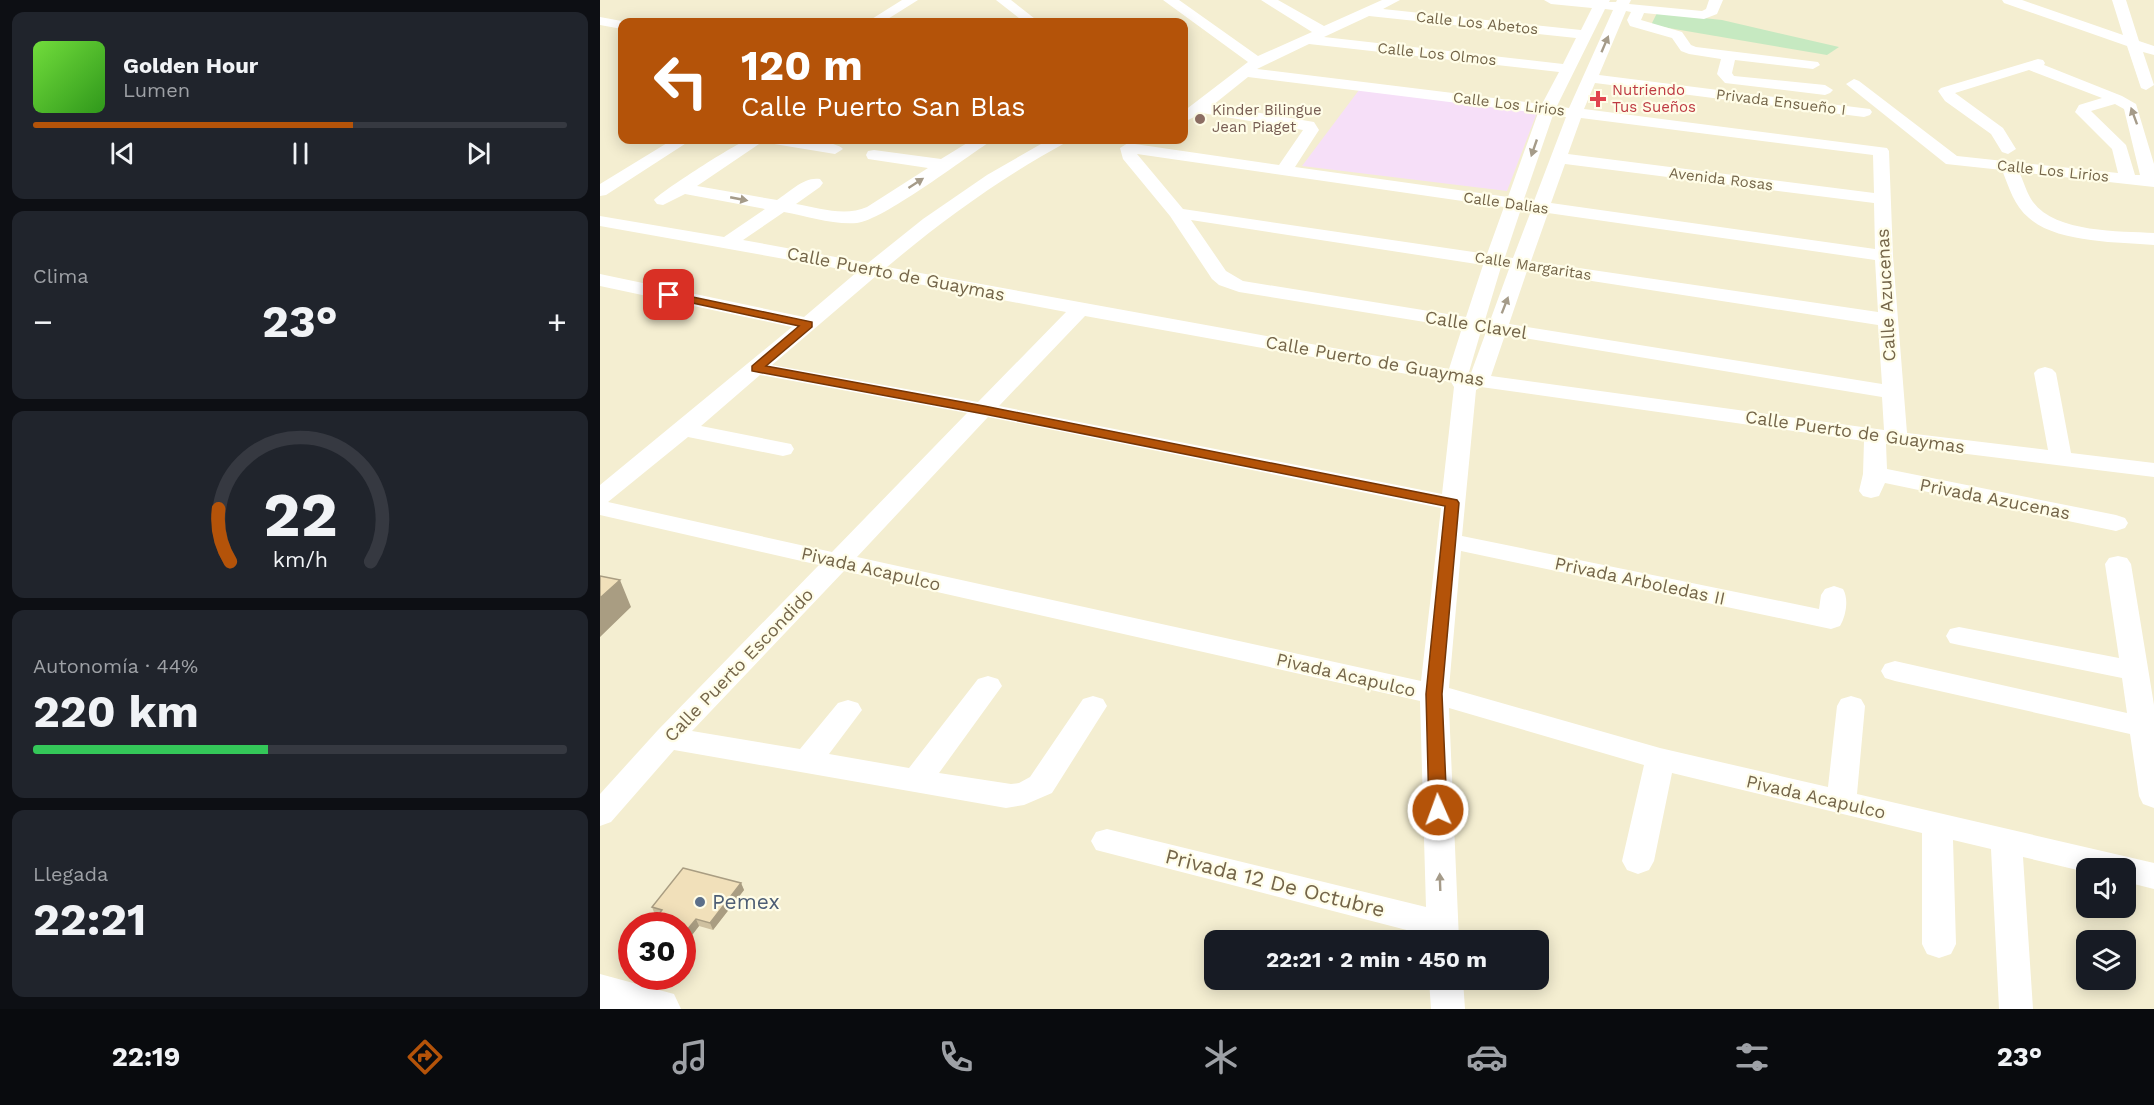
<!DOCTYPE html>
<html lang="es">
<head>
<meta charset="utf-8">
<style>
	body { margin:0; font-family:"Work Sans",sans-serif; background:#20242c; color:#f1f3f6; height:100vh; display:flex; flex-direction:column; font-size:22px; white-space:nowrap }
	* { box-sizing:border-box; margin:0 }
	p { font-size:20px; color:#9ea1a6 }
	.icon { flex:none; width:33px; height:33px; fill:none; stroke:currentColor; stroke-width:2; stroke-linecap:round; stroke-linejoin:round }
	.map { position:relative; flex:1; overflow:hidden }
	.sheet { display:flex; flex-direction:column; gap:12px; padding:12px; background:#0d0f14; width:600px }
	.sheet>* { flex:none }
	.top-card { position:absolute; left:18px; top:18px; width:570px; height:126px; border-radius:12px; box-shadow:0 3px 15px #0003; background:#b45309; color:#fff; overflow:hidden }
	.fabs { position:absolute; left:1476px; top:858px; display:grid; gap:12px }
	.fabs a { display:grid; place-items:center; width:60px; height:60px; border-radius:12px; background:#171b24; box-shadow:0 3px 15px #0003; font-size:30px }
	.speed { position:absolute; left:18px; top:912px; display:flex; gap:12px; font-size:30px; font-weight:700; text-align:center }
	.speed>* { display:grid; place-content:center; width:78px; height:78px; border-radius:50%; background:#171b24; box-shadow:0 3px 15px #0003; line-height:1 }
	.speed .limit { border:9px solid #d22; background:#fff; color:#111 }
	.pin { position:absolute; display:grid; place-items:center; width:51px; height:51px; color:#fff; margin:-26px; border-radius:12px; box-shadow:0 3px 9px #0006 }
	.me { position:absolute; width:66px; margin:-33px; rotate:358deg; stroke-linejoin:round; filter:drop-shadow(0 0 4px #0008) }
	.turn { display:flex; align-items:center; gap:21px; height:126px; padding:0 24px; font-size:27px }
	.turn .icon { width:78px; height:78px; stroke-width:2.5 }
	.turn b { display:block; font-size:42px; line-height:51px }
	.big { font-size:45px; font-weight:700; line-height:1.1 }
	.sheet .widget { flex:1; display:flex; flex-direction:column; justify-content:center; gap:9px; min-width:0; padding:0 21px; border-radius:12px; background:#20242c }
	.sheet .dial { align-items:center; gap:0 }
	.dial svg { height:156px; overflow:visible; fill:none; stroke:#363941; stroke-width:7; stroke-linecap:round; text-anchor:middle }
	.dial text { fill:#f1f3f6; stroke:none }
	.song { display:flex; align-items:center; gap:18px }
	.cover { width:72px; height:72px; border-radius:9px; background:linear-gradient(135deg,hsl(100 70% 55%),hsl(110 70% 35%)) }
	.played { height:6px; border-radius:3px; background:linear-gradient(90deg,#b45309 60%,#363941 60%) }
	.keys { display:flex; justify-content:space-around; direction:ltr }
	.heat { display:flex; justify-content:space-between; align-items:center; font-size:33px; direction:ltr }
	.charge { height:9px; border-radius:4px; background:linear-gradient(90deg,#34c759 44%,#363941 0) }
	.trip { position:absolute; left:604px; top:930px; width:345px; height:60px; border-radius:12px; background:#171b24; box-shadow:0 3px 15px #0003; font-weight:700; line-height:60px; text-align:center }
	.menu { display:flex; height:96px; justify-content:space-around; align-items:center; background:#090b0e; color:#9ea1a6 }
	.menu .icon { width:42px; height:42px }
	.menu .active { color:#b45309 }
	.menu b { font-size:27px; color:#f1f3f6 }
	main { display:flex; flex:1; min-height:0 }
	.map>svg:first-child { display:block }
	.residential { fill:#f4eed1; fill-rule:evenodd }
	.education { fill:#f6dff8 }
	.green { fill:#c6e9c1 }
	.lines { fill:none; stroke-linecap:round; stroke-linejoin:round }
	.street { fill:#fff; fill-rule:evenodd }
	.secondary { fill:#fff; fill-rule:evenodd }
	.wall { fill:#cfc1a0 }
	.shaded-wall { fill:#a99d82 }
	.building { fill:#f1e0ba; stroke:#a99d82; stroke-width:1.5 }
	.oneway { fill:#a59b89 }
	.route { fill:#b45309; stroke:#753606; stroke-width:1.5 }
	.health-dot { fill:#e0444e; stroke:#fffde8; stroke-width:2 }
	.education-dot { fill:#8d6e63; stroke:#fffde8; stroke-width:2 }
	.service-dot { fill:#5c6f8a; stroke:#fffde8; stroke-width:2 }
	.labels { text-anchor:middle; stroke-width:4.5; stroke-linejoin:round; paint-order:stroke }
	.far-street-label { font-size:15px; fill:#746549; stroke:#fffde8 }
	.far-health-label { font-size:15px; fill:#be3a42; stroke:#fffde8; text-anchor:start }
	.far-education-label { font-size:15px; fill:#785e54; stroke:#fffde8; text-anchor:start }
	.street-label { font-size:18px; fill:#746549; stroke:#fffde8 }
	.near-street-label { font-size:21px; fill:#746549; stroke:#fffde8 }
	.near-service-label { font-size:21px; fill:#4e5e75; stroke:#fffde8; text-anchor:start }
</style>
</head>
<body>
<main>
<section class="sheet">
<div class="widget">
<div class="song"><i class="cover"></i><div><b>Golden Hour</b><p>Lumen</p></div></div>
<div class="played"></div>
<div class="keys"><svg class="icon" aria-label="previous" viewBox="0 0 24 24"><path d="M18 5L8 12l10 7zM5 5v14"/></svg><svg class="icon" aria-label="pause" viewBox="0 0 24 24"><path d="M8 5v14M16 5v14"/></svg><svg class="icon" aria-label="next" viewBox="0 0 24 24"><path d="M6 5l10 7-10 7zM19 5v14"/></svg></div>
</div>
<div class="widget"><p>Clima</p>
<div class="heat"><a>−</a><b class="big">23°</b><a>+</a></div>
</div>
<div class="widget dial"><svg viewBox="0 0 100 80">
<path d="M14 69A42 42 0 1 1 86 69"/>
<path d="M14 69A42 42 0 0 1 8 42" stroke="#b45309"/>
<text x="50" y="56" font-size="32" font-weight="700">22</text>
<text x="50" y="72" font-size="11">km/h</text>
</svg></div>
<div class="widget"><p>Autonomía · 44%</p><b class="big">220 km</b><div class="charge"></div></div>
<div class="widget"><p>Llegada</p><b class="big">22:21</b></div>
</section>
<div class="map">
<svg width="1554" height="1009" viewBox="0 0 1554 1009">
	<rect width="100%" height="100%" fill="#fcfae2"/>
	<!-- residential -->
	<path class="residential" d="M 0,0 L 1554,0 L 1554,1009 L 0,1009 ZM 22,22 L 584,22 L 584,140 L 22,140 ZM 1486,868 L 1526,868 L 1526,908 L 1486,908 ZM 32,926 L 82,926 L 82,976 L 32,976 ZM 615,940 L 939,940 L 939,980 L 615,980 ZM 1486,940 L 1526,940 L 1526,980 L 1486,980 Z"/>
	<!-- education -->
	<path class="education" d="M 759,90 L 938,110 L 907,191 L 702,166 Z"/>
	<!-- green -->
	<path class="green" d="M 1057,13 L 1122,20 L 1239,47 L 1227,55 L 1051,25 Z"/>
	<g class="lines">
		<!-- street -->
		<path class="street" d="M 302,0 L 318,0 L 283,22 L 267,22 Z
			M 396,0 L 411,0 L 439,22 L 424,22 Z
			M 563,0 L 579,0 L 658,56 L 712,32 L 661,0 L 678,0 L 724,26 L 782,0 L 800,0 L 783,9 L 981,30 L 992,8 L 951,4 L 944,0 L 1010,0 L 1009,2 L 1016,2 L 1017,0 L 1031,0 L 1029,4 L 1102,11 L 1106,9 L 1109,0 L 1123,0 L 1117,14 L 1104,19 L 1044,13 L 1041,20 L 1082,32 L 1091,45 L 1096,47 L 1218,62 L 1220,65 L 1213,69 L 1135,60 L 1132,73 L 1134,76 L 1225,85 L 1233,90 L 1230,93 L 1225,95 L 1125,83 L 1117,74 L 1121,59 L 1089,54 L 1081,51 L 1072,38 L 1030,26 L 1027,20 L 1031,12 L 1026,11 L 999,75 L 1270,109 L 1272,112 L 1270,115 L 1264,117 L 995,83 L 984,109 L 1287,148 L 1289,151 L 1293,256 L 1307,433 L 1448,450 L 1434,373 L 1438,369 L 1445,367 L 1452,369 L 1456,373 L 1471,453 L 1554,463 L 1554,477 L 1286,444 L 1287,469 L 1516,515 L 1525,518 L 1528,523 L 1525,528 L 1516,531 L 1285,483 L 1279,496 L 1271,498 L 1263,496 L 1259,491 L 1263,474 L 1264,441 L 881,387 L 876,390 L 862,536 L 1219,609 L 1221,595 L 1225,589 L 1234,586 L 1243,589 C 1249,599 1246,616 1240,626 L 1231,629 L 861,551 L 849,688 L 1060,748 L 1228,787 L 1237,706 L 1241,699 L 1251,696 L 1261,699 L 1265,706 L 1257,794 L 1554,863 L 1554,889 L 1526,882 L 1526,868 L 1486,868 L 1486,872 L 1423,857 L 1433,1009 L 1399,1009 L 1391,849 L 1353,840 L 1356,944 L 1351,954 L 1339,958 L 1327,954 L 1322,944 L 1322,833 L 1072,773 L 1054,861 L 1049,870 L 1038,874 L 1027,870 L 1022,861 L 1044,765 L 849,708 L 859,940 L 827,940 L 826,935 L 496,850 L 491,841 L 496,832 L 507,829 L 826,907 L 820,701 L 244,571 L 92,731 L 200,749 L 238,703 L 248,700 L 258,703 L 262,710 L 229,754 L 309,768 L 378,679 L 388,676 L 398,679 L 402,686 L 339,773 L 411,784 L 419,783 L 430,777 L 483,699 L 493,696 L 503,699 L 507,706 L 452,793 L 424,805 L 406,808 L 74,750 L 11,822 L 0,826 L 0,794 L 58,730 L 219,565 L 0,515 L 0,485 L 192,327 L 0,286 L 0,274 L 204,317 L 257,272 L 0,226 L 0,216 L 124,237 L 165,209 L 85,194 L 63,205 L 57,204 L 54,200 C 59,193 139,141 148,140 C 163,137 234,138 243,149 L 235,154 L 162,142 L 97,186 L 177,200 C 189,192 205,176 220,179 L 223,183 L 220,187 L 196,204 C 219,208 245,217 267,207 L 328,168 L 268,159 L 266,155 L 268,151 L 274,150 L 341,159 L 372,140 L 390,140 L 388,143 C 362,160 283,220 257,223 C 233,225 207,216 184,212 L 143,240 L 268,263 L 323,219 L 387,175 L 448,140 L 467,140 L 465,143 C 401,178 343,220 287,267 L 849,369 L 862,328 L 639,292 L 619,285 L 612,279 L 570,216 L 523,159 L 520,148 L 528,143 L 679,165 L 703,130 L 602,113 L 584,122 L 584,111 L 648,62 ZM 1005,9 L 1013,10 L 969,108 L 957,106 ZM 769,16 L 976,38 L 963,64 L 724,37 ZM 709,44 L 959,72 L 942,104 L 657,69 ZM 648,77 L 938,113 L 908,197 L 695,167 L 719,130 L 714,122 L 613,105 ZM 953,115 L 966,117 L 934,201 L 924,199 ZM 981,118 L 1273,155 L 1274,193 L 968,154 ZM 537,154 L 904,207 L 887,254 L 583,209 ZM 965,164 L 1274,203 L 1275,249 L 951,203 ZM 921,209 L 931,211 L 913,258 L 905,257 ZM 948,213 L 1275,260 L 1278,312 L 931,261 ZM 591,220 L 883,265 L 866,317 L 643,281 L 626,271 ZM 901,267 L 909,269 L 890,321 L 885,320 ZM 927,271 L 1278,325 L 1282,384 L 909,324 ZM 276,276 L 466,312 L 378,402 L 172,365 ZM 485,316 L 851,382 L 854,387 L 842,494 L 399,406 ZM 881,331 L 886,332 L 871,373 L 869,372 ZM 905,335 L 1282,397 L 1284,430 L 891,376 ZM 160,375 L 367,413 L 232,552 L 8,502 L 88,437 L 183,456 L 191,454 L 194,449 L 191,444 L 101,426 ZM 388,417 L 841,508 L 821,681 L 257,557 Z
			M 1402,0 L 1422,0 L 1523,35 L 1512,0 L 1526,0 L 1539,41 L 1554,46 L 1554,55 L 1543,52 L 1554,85 L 1546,90 L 1541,88 L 1527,46 L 1404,3 Z
			M 0,17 L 27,22 L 22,22 L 22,29 L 0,25 Z
			M 1438,59 L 1443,60 L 1445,63 L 1444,65 L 1522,96 L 1536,104 L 1554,164 L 1554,187 L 1419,172 C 1424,182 1427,194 1433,202 C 1456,233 1520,231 1554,233 L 1554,245 C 1518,242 1457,243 1429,218 C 1414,206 1409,187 1402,170 L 1346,164 L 1246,84 L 1254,79 L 1259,81 L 1357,156 L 1518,173 L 1512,149 L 1475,112 L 1479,105 L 1502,98 L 1429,70 L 1355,93 L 1403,128 L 1416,149 L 1408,154 L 1402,152 L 1391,134 L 1345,101 L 1338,91 L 1341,88 ZM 1515,104 L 1524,109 L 1540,175 L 1535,175 L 1526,145 L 1491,111 Z
			M 72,140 L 91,140 L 6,195 L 0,196 L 0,184 Z
			M 1518,556 L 1527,558 L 1531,564 L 1554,705 L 1554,808 L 1543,804 L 1539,796 L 1530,734 L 1295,681 L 1285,678 L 1281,671 L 1285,664 L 1295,661 L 1527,713 L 1522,678 L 1359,645 L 1350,643 L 1346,636 L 1350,629 L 1359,627 L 1519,658 L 1505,564 L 1509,558 Z
			M 829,980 L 863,980 L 865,1009 L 831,1009 Z"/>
		<!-- secondary -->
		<path class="secondary" d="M 0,974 L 74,994 L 81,1009 L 0,1009 Z"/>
	</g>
	<!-- wall -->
	<path class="wall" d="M 141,883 L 144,890 L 113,930 L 99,926 L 82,948 L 82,926 L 55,915 L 52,907 Z"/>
	<!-- shaded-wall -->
	<path class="shaded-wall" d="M 20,580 L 31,607 L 0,637 L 0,598 Z
		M 141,883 L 144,890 L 113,930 L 110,923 Z
		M 96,919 L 99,926 L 82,948 L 82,936 Z"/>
	<!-- building -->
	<path class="building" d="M 0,576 L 20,580 L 0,598 Z
		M 83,868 L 141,883 L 110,923 L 96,919 L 82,936 L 82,926 L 50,926 L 62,910 L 52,907 Z"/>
	<!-- one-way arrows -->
	<defs><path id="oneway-solid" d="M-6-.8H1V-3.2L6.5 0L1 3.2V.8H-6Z" transform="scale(1.5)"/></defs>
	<g class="oneway">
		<use href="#oneway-solid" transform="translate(1005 44) rotate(-67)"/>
		<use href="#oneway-solid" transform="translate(1534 116) rotate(-110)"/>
		<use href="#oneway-solid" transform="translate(934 148) rotate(109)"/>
		<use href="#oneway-solid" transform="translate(316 183) rotate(-33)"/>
		<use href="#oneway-solid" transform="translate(139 199) rotate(11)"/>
		<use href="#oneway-solid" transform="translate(905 305) rotate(-69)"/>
		<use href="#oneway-solid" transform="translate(840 882) rotate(-92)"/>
	</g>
	<!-- route -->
	<path class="route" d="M 69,292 L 212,322 L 212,327 L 166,366 L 384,406 L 857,500 L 859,503 L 842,694 L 847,810 L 844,814 L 838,816 L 832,814 L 829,810 L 826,694 L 845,506 L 384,414 L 152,371 L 152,366 L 199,326 L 65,297 L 64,295 Z"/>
	<!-- markers -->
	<path class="health-dot" d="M995 90h6v6h6v6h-6v6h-6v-6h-6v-6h6z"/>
	<circle class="education-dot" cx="600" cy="119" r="6"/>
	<circle class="service-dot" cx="100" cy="902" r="6"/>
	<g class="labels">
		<!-- far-street labels -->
		<g class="far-street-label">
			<text transform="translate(877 23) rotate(6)" y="5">Calle Los Abetos</text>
			<text transform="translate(837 54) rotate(6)" y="5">Calle Los Olmos</text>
			<text transform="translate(1181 102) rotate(7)" y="5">Privada Ensueño I</text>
			<text transform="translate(909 104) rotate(7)" y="5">Calle Los Lirios</text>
			<text transform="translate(1453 171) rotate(6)" y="5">Calle Los Lirios</text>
			<text transform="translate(1121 179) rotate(7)" y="5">Avenida Rosas</text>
			<text transform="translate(906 203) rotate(8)" y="5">Calle Dalias</text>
			<text transform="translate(933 266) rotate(9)" y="5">Calle Margaritas</text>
		</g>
		<!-- far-health labels -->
		<g class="far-health-label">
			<text x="1012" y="95">Nutriendo<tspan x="1012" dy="17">Tus Sueños</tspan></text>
		</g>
		<!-- far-education labels -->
		<g class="far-education-label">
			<text x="612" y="115">Kinder Bilingue<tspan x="612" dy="17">Jean Piaget</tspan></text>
		</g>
		<!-- street labels -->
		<g class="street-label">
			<text transform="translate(296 274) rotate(11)" y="6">Calle Puerto de Guaymas</text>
			<text transform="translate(1286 295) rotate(-93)" y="6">Calle Azucenas</text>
			<text transform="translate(876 325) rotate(9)" y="6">Calle Clavel</text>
			<text transform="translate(775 361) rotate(10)" y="6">Calle Puerto de Guaymas</text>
			<text transform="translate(1255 432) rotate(8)" y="6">Calle Puerto de Guaymas</text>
			<text transform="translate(1395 499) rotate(11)" y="6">Privada Azucenas</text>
			<text transform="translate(271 569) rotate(13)" y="6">Pivada Acapulco</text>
			<text transform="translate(1040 581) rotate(12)" y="6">Privada Arboledas II</text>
			<text transform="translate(139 665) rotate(-46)" y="6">Calle Puerto Escondido</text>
			<text transform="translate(746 675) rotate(13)" y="6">Pivada Acapulco</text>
			<text transform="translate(1216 797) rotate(13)" y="6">Pivada Acapulco</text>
		</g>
		<!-- near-street labels -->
		<g class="near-street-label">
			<text transform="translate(675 883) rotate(14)" y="7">Privada 12 De Octubre</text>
		</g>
		<!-- near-service labels -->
		<g class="near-service-label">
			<text x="112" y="909">Pemex</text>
		</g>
	</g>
</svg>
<div class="fabs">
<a><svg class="icon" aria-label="sound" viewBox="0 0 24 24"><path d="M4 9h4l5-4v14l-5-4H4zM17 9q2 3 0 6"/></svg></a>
<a><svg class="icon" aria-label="layers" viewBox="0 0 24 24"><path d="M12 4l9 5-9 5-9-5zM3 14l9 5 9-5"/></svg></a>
</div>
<div class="speed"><div class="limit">30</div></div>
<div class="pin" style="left:69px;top:295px;background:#d93025"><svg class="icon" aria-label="arrive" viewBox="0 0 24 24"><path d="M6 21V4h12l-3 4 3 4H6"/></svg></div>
<svg class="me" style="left:838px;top:810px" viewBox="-20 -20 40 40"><circle r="17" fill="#b45309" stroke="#fff" stroke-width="3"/><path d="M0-11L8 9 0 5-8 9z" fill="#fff"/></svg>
<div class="trip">22:21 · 2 min · 450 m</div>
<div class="top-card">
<div class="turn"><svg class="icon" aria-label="left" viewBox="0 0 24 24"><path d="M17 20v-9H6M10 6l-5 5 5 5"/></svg><div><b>120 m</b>Calle Puerto San Blas</div></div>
</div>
</div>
</main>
<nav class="menu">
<b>22:19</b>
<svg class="icon active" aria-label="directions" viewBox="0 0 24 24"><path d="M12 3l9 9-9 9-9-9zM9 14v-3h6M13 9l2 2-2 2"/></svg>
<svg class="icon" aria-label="music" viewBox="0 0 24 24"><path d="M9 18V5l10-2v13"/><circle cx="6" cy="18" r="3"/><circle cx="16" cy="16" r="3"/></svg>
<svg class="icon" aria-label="phone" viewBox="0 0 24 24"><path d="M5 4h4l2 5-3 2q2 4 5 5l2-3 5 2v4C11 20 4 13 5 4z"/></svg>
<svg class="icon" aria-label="climate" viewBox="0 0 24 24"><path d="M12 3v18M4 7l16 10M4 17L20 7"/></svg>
<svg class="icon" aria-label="car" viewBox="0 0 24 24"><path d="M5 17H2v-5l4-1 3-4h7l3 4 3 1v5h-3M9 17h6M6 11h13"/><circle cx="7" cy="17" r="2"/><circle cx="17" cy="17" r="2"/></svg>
<svg class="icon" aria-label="filters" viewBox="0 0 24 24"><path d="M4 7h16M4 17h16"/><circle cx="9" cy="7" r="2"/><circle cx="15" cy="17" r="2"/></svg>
<b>23°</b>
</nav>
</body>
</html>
